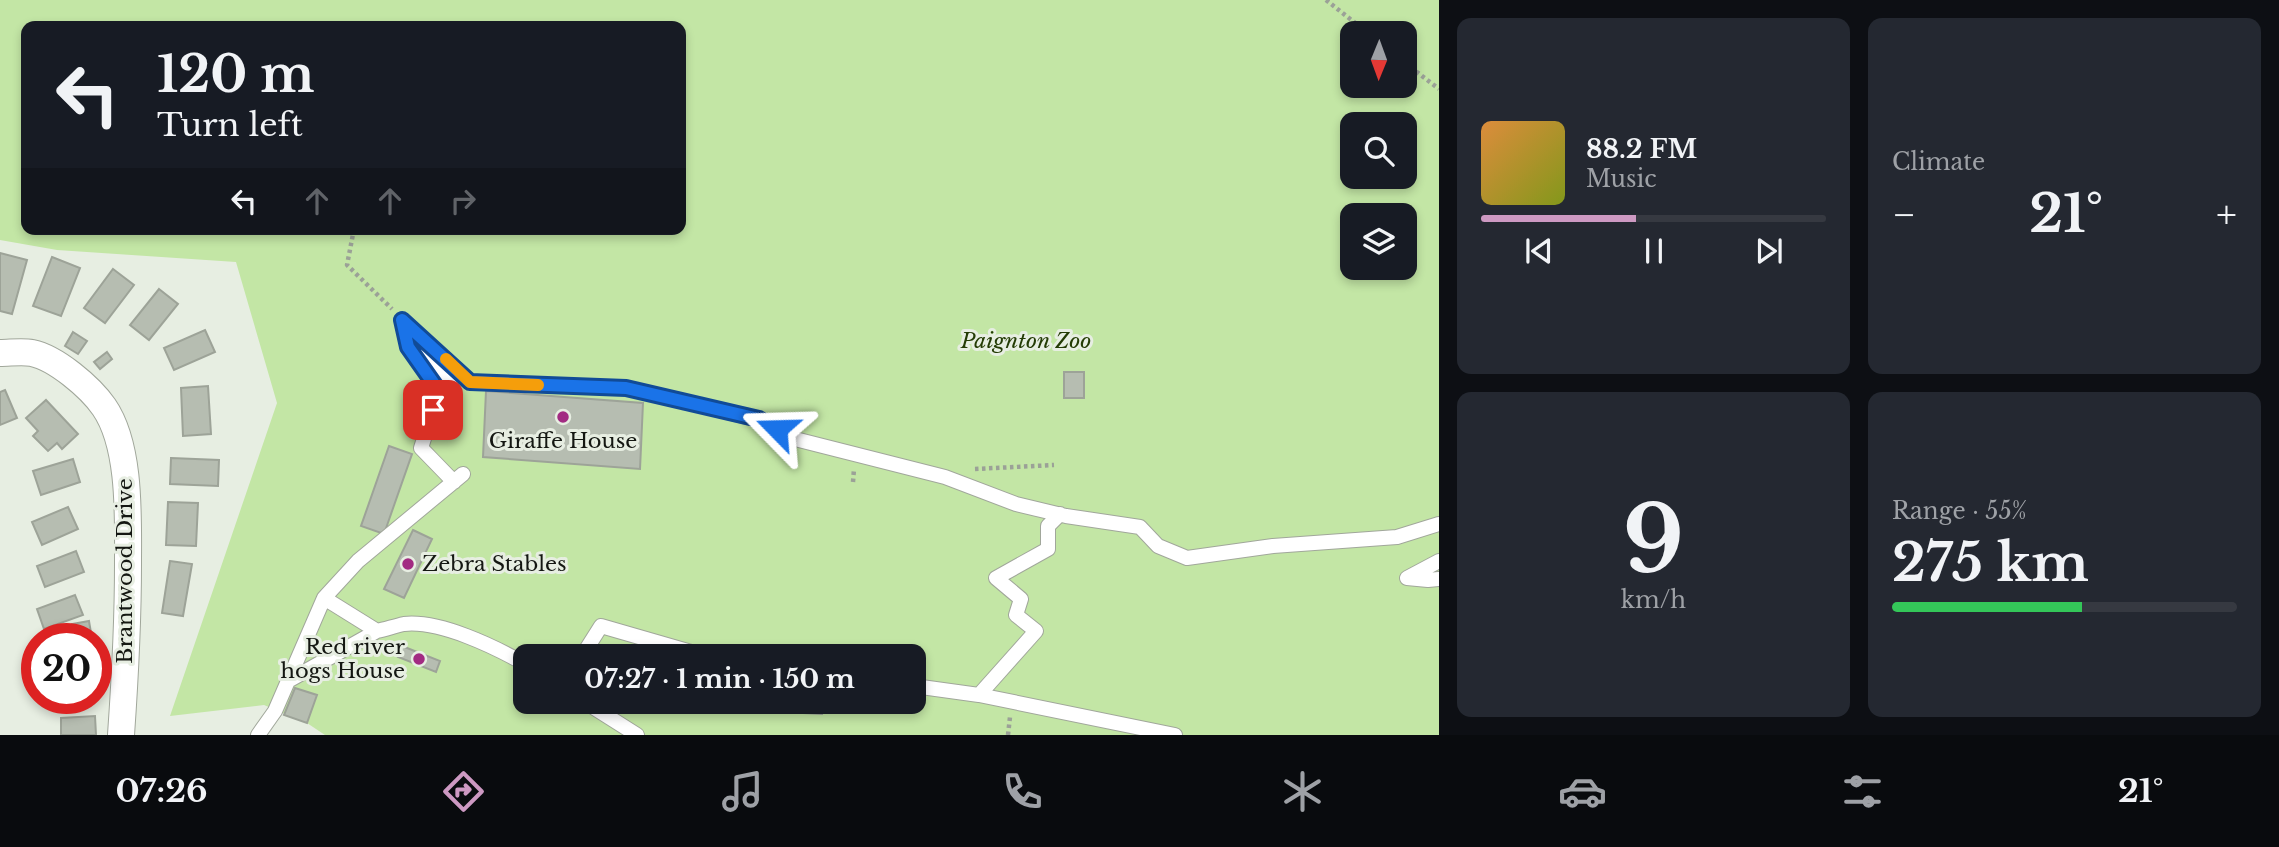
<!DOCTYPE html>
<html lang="en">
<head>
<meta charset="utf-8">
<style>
	body { margin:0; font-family:"Libre Baskerville",serif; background:#242831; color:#f1f3f6; height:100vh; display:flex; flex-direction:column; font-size:26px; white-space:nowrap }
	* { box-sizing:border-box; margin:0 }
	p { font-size:23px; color:#9ea1a6 }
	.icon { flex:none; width:38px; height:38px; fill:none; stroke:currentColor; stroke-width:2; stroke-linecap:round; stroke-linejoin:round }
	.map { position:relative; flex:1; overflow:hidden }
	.sheet { display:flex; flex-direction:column; gap:18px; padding:18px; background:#0d0f14; width:840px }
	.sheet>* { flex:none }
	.guide { position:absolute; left:21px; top:21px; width:665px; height:214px; border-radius:14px; box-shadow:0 4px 10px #0003; background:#171b24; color:#f1f3f6; overflow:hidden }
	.needle { width:46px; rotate:181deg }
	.tools { position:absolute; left:1340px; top:21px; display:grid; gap:14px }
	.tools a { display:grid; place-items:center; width:77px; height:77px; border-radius:14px; background:#171b24; box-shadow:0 4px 10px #0003; font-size:35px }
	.speed { position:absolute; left:21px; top:623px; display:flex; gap:14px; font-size:35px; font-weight:700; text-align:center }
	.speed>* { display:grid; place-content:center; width:91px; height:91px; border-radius:50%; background:#171b24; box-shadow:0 4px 10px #0003; line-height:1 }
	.speed .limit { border:10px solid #d22; background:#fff; color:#111 }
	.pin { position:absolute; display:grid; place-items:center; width:60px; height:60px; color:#fff; margin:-30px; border-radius:14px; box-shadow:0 4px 10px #0006 }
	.me { position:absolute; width:77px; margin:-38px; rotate:292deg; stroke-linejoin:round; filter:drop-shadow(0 0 5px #0008) }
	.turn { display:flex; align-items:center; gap:24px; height:147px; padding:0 21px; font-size:32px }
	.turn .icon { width:91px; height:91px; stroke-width:2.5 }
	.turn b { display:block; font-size:49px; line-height:60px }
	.lanes { display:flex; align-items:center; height:66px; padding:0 21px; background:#0003; justify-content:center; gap:35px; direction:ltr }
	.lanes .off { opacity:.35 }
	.big { font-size:52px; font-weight:700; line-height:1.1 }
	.sheet .card { flex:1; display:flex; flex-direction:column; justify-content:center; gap:10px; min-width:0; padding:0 24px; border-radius:14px; background:#242831 }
	.sheet .dial { align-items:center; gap:0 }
	.dial b { font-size:91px; line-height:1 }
	.song { display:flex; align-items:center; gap:21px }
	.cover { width:84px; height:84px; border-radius:10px; background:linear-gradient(135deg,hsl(30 70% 55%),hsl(70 70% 35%)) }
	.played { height:7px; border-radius:4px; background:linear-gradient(90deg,#cd99c2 45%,#363941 45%) }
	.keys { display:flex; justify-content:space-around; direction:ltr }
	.heat { display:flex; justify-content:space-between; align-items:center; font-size:38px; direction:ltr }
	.charge { height:10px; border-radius:5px; background:linear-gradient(90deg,#34c759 55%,#363941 0) }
	.sheet .tiles { flex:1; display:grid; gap:18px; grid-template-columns:repeat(2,1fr) }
	.trip { position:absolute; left:513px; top:644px; width:413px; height:70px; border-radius:14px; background:#171b24; box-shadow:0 4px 10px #0003; font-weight:700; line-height:70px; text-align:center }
	.menu { display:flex; height:112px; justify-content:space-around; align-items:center; background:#090b0e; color:#9ea1a6 }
	.menu .icon { width:49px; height:49px }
	.menu .active { color:#cd99c2 }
	.menu b { font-size:32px; color:#f1f3f6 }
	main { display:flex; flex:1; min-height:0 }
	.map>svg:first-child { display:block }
	.green { fill:#c3e6a5; fill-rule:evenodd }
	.building { fill:#b6bdb1; stroke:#9da398; stroke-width:2 }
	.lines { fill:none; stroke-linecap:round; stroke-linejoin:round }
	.service-casing { stroke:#a1a79b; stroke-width:16 }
	.minor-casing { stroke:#a1a79b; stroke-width:28 }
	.path { stroke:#9ba197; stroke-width:4.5; stroke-dasharray:3.5 3.5; stroke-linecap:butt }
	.service { stroke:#fff; stroke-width:14 }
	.minor { stroke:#fff; stroke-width:26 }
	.route-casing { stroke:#114b97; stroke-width:18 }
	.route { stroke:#1a73e8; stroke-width:12 }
	.slow { stroke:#f59e0b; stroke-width:12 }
	.poi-dot { fill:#a22b82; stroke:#e7eee2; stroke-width:2.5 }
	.labels { text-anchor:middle; stroke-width:6; stroke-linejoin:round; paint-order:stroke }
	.park-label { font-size:21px; font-style:italic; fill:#243c05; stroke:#e7eee2 }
	.poi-label { font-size:21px; fill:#141712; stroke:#e7eee2 }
	.street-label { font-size:21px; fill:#141712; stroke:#e7eee2 }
</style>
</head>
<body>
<main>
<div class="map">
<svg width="1439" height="735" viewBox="0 0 1439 735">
	<rect width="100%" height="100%" fill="#e7eee2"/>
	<!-- green -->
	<path class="green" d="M 0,0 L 1439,0 L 1439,735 L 325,735 L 307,723 L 264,705 L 170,716 L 277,403 L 236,262 L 57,250 L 0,240 ZM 26,26 L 681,26 L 681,229 L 26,229 ZM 1353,33 L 1405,33 L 1405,86 L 1353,86 ZM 1353,124 L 1405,124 L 1405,177 L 1353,177 ZM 1353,215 L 1405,215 L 1405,268 L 1353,268 ZM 525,656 L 914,656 L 914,702 L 525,702 Z"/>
	<!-- building -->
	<path class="building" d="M 0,253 L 27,260 L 12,314 L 0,311 Z
		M 52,257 L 80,268 L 61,316 L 33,306 Z
		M 113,269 L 134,285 L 105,323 L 84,308 Z
		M 159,289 L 178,304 L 149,340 L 130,325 Z
		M 205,330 L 215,352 L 174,370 L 164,348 Z
		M 73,332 L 87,341 L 78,354 L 65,346 Z
		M 107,352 L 112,359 L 100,369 L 94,362 Z
		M 1064,372 L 1084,372 L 1084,398 L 1064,398 Z
		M 208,386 L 211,434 L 183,436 L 181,388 Z
		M 5,390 L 17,418 L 0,425 L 0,392 Z
		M 486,391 L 643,403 L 640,469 L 483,457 Z
		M 46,400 L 78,434 L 62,449 L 57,443 L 48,451 L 33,436 L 38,431 L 26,418 Z
		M 389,446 L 412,454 L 384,534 L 361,526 Z
		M 171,458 L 219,460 L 218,486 L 170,484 Z
		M 73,459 L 80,482 L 41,495 L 33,471 Z
		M 168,502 L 198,503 L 196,546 L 166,545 Z
		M 68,507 L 78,529 L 42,545 L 32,522 Z
		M 413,530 L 432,539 L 404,598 L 384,589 Z
		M 76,551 L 84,572 L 45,587 L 37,566 Z
		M 170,561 L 192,564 L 183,616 L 162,613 Z
		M 75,595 L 83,615 L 44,629 L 37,609 Z
		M 89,621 L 92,639 L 67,639 L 74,638 L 72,624 Z
		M 402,646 L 440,661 L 436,672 L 398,657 Z
		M 295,688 L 317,695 L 307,723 L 284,715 Z
		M 51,698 L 95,698 L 52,705 Z
		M 723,702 L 823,702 L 822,714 L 723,709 Z
		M 95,716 L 96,735 L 61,735 L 61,718 Z"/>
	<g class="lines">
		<!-- service casing -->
		<g class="service-casing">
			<path id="service" d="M 423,347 L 451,385
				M 454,482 L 421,448 L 439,391 L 408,347 L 402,320 L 470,382 L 626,388 L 675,399 L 759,420 L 795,439 L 945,477 L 1016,504 L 1066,516 L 1140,527 L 1158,546 L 1187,558 L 1273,546 L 1397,537 L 1439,524
				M 1439,561 L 1407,578 L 1428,580 L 1439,579
				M 324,598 L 377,631 C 386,629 395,626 404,624 C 440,620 495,647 525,664
				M 377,631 L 288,681 L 324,598 L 358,561 L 463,474
				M 582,656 L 601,626 L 705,656
				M 914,686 L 979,695 L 1175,735
				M 979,695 L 1036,631 L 1016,615 L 1021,599 L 996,578 L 1048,549 L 1048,526 L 1060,514
				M 585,702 L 637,735
				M 258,735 L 275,711 L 288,681"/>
		</g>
		<!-- minor casing -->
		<g class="minor-casing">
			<path id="minor" d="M 0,353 C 10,353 22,351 32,353 C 56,358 90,387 104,407 C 131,446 128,518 128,564 C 128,621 125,678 121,735"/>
		</g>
		<!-- path -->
		<path class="path" d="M 1326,0 L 1368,33
			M 1405,63 L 1439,89
			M 354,229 L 347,265 L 392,309
			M 975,469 L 1054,465
			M 853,482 L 854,469
			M 1008,735 L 1010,717"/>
		<!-- service -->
		<use href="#service" class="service"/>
		<!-- minor -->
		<use href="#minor" class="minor"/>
	</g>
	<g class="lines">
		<!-- route casing -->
		<g class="route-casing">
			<path id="route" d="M 433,410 L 439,391 L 408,347 L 402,320 L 470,382 L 626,388 L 759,419 L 777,429"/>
		</g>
		<!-- route -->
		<use href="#route" class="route"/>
		<!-- slow -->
		<path class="slow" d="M 446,359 L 470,382 L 538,385"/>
	</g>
	<!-- markers -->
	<g class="poi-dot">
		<circle cx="563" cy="417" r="7"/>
		<circle cx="408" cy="564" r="7"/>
		<circle cx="419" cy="659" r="7"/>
	</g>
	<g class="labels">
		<!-- park labels -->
		<g class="park-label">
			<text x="1026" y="348">Paignton Zoo</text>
		</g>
		<!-- poi labels -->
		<g class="poi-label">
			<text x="563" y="448">Giraffe House</text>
			<text x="422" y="571" text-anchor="start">Zebra Stables</text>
			<text x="405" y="654" text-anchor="end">Red river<tspan x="405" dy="24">hogs House</tspan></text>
		</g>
		<!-- street labels -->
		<g class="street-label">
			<text transform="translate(125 571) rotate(-90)" y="7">Brantwood Drive</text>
		</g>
	</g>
</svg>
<div class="tools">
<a><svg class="needle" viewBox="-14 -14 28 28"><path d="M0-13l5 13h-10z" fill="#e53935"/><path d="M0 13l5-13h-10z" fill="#9ea1a6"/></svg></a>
<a><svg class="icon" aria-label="search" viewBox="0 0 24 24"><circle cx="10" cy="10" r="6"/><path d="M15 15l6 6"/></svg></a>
<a><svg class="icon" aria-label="layers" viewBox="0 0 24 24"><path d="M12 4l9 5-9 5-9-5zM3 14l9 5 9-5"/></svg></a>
</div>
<div class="speed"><div class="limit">20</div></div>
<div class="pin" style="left:433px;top:410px;background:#d93025"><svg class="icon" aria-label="arrive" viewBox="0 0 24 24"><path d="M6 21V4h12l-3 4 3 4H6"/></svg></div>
<svg class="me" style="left:777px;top:429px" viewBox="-20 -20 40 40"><path d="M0-17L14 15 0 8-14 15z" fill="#1a73e8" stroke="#fff" stroke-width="4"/></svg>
<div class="trip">07:27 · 1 min · 150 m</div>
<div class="guide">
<div class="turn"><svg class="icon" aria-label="left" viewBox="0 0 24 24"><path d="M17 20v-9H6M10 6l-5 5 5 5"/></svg><div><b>120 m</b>Turn left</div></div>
<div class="lanes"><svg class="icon" aria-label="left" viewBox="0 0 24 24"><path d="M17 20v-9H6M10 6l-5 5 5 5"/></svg><svg class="icon off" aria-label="ahead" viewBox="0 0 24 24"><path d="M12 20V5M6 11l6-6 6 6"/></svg><svg class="icon off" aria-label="ahead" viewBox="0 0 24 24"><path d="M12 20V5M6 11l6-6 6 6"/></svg><svg class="icon off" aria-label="right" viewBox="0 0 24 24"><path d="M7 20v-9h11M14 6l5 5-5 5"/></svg></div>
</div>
</div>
<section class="sheet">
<div class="tiles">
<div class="card">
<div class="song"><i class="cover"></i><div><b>88.2 FM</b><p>Music</p></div></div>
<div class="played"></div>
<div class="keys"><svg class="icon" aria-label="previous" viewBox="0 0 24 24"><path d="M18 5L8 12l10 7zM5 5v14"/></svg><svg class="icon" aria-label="pause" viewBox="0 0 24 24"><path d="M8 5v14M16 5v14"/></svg><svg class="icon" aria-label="next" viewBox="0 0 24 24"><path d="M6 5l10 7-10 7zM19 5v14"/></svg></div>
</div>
<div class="card"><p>Climate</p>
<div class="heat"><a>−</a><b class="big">21°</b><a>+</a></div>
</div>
<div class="card dial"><b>9</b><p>km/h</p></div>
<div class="card"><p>Range · 55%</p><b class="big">275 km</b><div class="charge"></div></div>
</div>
</section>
</main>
<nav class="menu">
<b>07:26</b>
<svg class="icon active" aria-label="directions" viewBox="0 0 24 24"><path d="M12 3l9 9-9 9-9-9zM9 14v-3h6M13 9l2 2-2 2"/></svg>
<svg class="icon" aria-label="music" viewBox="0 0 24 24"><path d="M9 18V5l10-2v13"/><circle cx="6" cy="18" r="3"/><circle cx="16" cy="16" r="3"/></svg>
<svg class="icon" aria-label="phone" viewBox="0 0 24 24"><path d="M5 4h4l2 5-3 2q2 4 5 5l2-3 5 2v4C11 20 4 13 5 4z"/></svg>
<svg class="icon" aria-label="climate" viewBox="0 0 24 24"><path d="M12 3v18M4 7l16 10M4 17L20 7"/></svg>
<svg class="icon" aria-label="car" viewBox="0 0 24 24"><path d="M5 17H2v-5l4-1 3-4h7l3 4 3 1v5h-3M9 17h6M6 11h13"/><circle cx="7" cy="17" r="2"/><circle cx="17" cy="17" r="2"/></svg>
<svg class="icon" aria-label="filters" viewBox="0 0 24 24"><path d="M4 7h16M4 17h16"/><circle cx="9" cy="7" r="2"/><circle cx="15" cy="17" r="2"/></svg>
<b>21°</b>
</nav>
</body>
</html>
